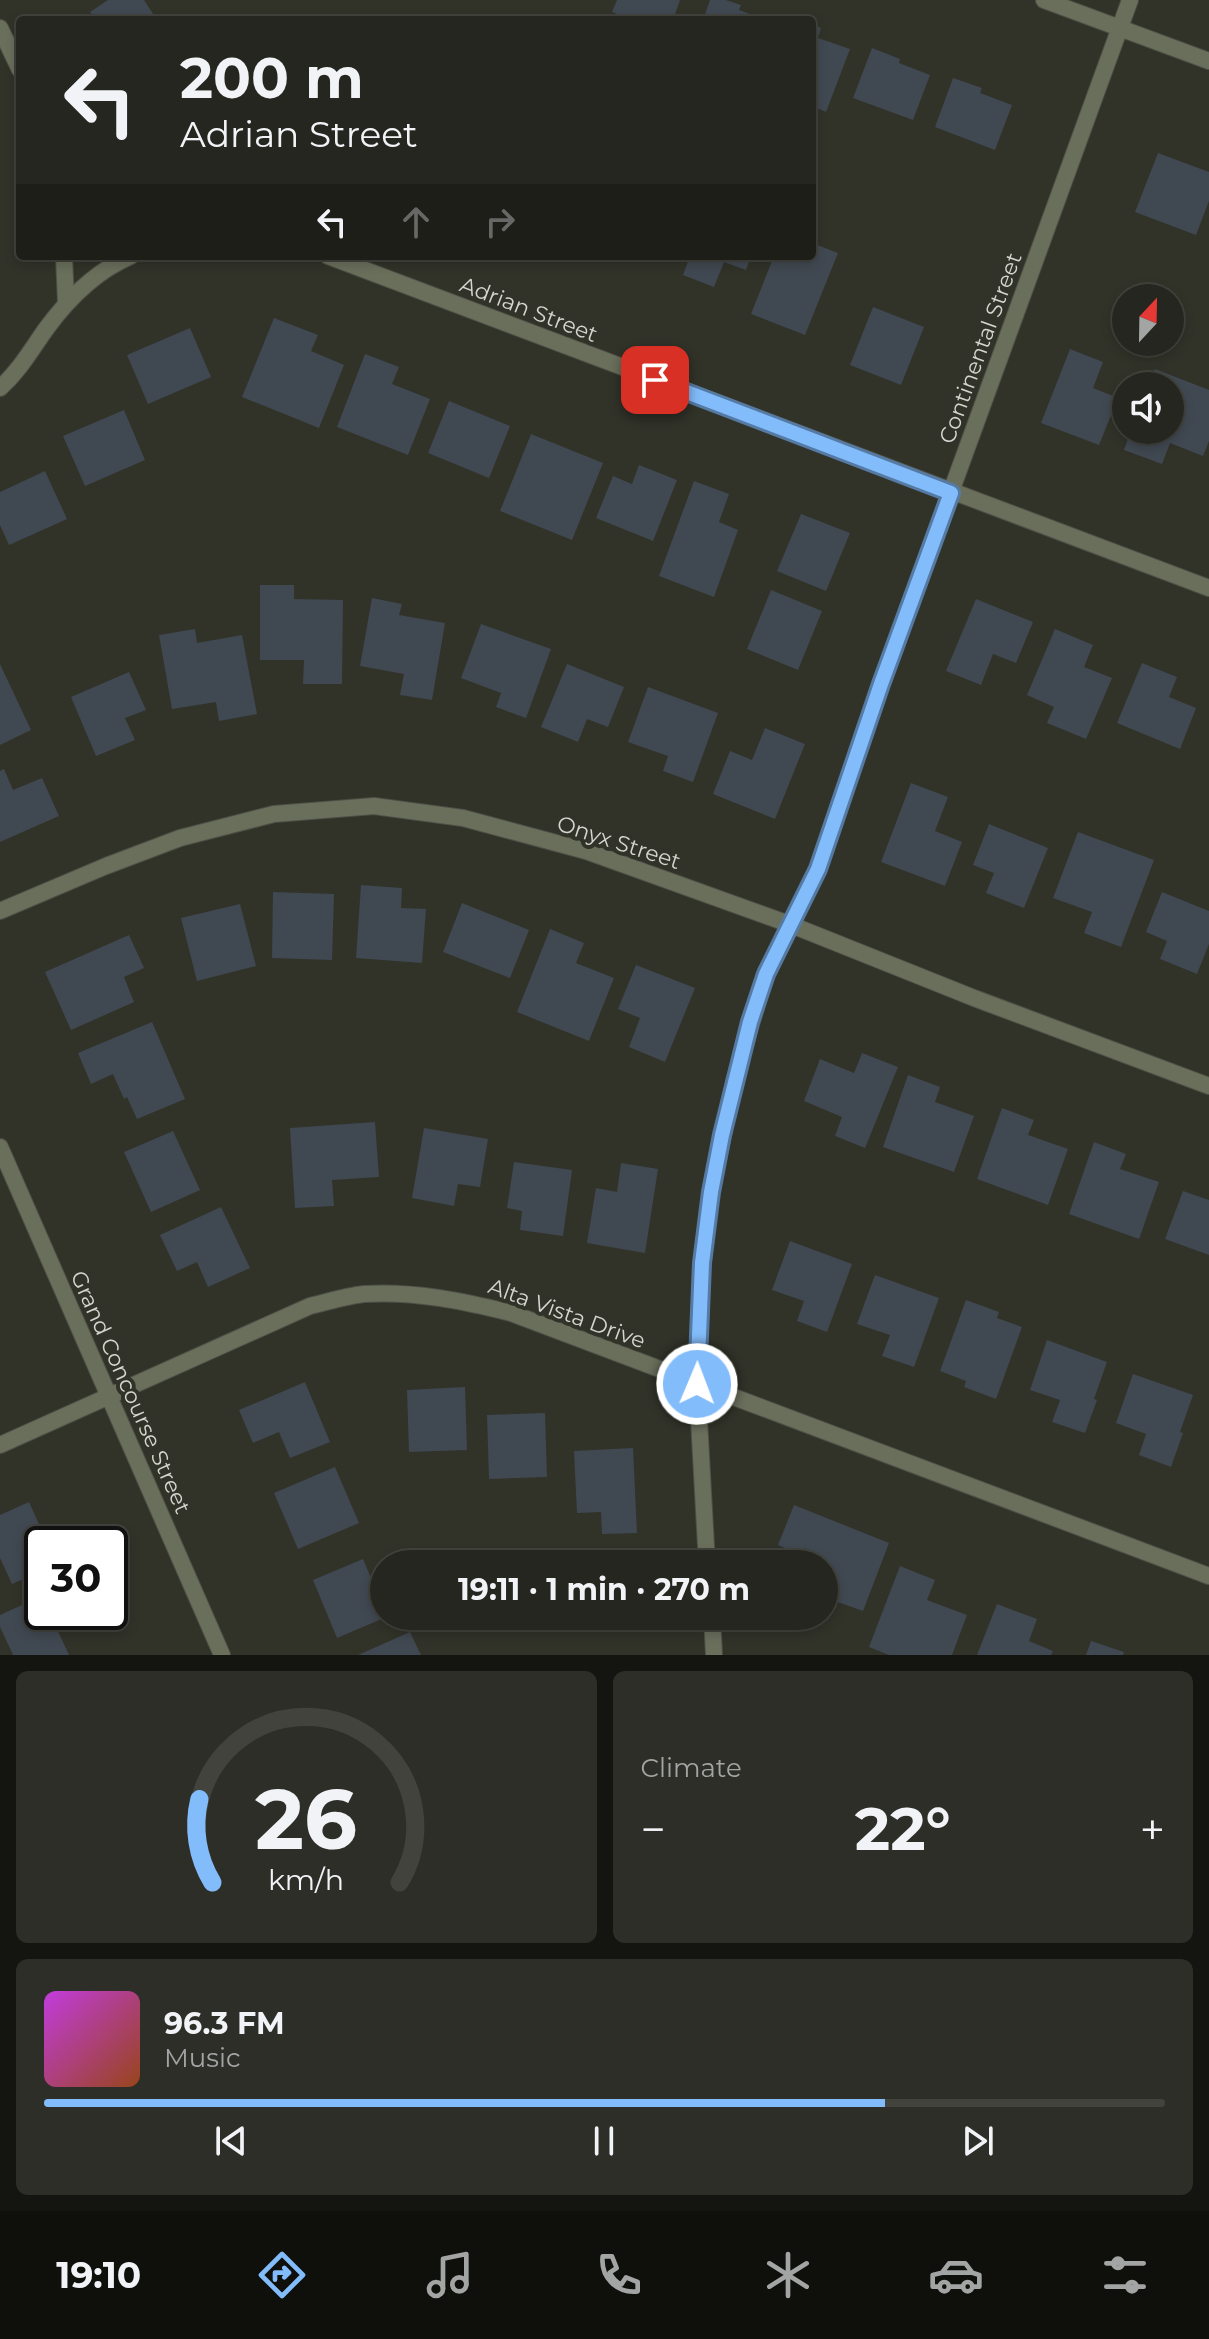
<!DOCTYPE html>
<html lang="en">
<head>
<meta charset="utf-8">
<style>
	body { margin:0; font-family:Montserrat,sans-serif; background:#2d2e28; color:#f1f3f6; height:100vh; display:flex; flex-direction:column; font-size:30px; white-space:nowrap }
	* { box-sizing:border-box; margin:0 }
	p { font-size:26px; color:#a3a5a4 }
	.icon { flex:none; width:44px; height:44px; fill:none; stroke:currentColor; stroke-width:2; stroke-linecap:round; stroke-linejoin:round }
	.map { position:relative; height:1655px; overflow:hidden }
	.details { display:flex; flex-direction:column; gap:16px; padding:16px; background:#141511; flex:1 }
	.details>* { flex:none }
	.hud { position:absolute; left:16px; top:16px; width:800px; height:244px; border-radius:8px; box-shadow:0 4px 12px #0003,0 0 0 2px #42433d; background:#25261f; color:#f1f3f6; overflow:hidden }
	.needle { width:52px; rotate:22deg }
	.buttons { position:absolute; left:1112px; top:284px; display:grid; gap:16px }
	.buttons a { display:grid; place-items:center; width:72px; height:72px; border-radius:50%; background:#25261f; box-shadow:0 4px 12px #0003,0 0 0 2px #42433d; font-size:40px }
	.speed { position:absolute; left:24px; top:1526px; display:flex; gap:16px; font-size:40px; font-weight:700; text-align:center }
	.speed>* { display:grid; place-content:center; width:104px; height:104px; border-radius:50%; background:#25261f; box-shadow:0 4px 12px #0003,0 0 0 2px #42433d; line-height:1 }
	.speed .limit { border:4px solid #111; border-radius:12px; background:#fff; color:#111 }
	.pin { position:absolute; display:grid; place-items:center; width:68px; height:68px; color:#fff; margin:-34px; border-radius:16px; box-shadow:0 4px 12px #0006 }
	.me { position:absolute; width:88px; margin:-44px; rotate:1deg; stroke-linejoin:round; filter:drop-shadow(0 0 6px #0008) }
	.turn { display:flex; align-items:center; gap:28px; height:168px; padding:0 32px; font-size:36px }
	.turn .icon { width:104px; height:104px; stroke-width:2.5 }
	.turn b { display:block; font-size:56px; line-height:68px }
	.lanes { display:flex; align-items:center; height:76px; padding:0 32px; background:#0003; justify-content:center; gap:40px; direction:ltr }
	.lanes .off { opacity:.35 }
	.big { font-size:60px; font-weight:700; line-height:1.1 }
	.details .tile { flex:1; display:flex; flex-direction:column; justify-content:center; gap:12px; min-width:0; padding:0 28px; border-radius:12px; background:#2d2e28 }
	.details .dial { align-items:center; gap:0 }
	.dial svg { height:208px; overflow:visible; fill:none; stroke:#42433d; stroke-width:7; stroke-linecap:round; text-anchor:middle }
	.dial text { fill:#f1f3f6; stroke:none }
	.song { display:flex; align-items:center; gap:24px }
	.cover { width:96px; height:96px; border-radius:12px; background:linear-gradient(135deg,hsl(290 70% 55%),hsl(20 70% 35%)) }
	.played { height:8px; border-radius:4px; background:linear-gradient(90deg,#83bcfb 75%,#42433d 75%) }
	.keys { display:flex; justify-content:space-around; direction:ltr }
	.heat { display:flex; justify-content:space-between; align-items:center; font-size:44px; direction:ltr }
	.details .tiles { flex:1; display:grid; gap:16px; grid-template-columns:1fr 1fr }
	.tile:last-child { grid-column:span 2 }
	.trip { position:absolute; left:370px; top:1550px; width:468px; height:80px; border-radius:40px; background:#25261f; box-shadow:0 4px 12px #0003,0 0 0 2px #42433d; font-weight:700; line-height:80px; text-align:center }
	.tabs { display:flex; height:128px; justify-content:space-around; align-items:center; background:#0f0f0c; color:#a3a5a4 }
	.tabs .icon { width:56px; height:56px }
	.tabs .on { color:#83bcfb }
	.tabs b { font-size:36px; color:#f1f3f6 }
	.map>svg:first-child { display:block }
	.building { fill:#404851 }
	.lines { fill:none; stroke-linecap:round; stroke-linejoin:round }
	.minor-casing { stroke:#4e5047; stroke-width:18 }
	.minor { stroke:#6a6f5c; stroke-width:16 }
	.route-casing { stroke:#557aa3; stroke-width:20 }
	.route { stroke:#83bcfb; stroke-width:14 }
	.labels { text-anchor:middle; stroke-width:8; stroke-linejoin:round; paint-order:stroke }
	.street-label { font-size:22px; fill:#d4d6cf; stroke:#313329 }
</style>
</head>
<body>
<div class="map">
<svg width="1209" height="1655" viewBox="0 0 1209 1655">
	<rect width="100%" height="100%" fill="#313329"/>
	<!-- building -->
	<path class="building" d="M 108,0 L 144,0 L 157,20 L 95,20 L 90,12 Z
		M 617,0 L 680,0 L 673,20 L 633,20 L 612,12 Z
		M 710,0 L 726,0 L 741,5 L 739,10 L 765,20 L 703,20 Z
		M 812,24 L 821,28 L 818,38 L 850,49 L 826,112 L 812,106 Z
		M 872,48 L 900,59 L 899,63 L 930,75 L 913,120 L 853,98 Z
		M 953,78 L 982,88 L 980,93 L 1012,105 L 995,150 L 935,127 Z
		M 1158,153 L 1209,172 L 1209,201 L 1196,235 L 1135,212 Z
		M 812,243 L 838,253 L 805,335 L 751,314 L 774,256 L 812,256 Z
		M 690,256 L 751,256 L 746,270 L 724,262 L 714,287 L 683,275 Z
		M 873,307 L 924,327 L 901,385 L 850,365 Z
		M 274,318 L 318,335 L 311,351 L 344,365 L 319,428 L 242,397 Z
		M 190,328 L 211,377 L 148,404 L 127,355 Z
		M 1070,349 L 1103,362 L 1093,388 L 1118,398 L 1099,445 L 1041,423 Z
		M 365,354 L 399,367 L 392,384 L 430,399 L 408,455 L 337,427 Z
		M 1155,369 L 1209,390 L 1209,441 L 1203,456 L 1170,443 L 1162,464 L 1124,450 L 1131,430 L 1170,430 L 1170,386 L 1148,386 Z
		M 449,401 L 510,426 L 489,478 L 428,453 Z
		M 124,410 L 145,460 L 85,486 L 63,436 Z
		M 531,434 L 603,463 L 572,540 L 500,511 Z
		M 639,465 L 677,480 L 653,541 L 596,518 L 613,476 L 632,484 Z
		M 45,471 L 67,519 L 9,545 L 0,525 L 0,492 Z
		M 694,481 L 729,494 L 719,522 L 738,530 L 714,597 L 659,576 Z
		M 801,514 L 850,533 L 826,591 L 777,571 Z
		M 260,585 L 294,585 L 294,599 L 343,600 L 342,684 L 303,684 L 304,660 L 260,660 Z
		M 771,590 L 822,611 L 798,670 L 747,649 Z
		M 372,598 L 402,604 L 399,615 L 445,623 L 432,700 L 400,695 L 404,674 L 360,666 Z
		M 976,599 L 1033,622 L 1016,663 L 993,654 L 981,685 L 946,671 Z
		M 481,624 L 551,649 L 526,718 L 496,707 L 501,693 L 461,678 Z
		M 195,629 L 197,643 L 242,635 L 257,714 L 219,721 L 216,702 L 172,709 L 159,635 Z
		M 1055,629 L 1093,645 L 1084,667 L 1112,678 L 1086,739 L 1047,723 L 1054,707 L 1027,695 Z
		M 1142,663 L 1177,677 L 1169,697 L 1196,708 L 1180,749 L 1117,723 Z
		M 0,664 L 31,730 L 0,745 Z
		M 567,664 L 624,687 L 608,727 L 587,719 L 578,742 L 541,727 Z
		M 129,672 L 146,710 L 125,718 L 135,740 L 96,756 L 71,697 Z
		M 648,687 L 718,713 L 693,782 L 663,771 L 668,756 L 628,742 Z
		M 765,728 L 805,744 L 775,819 L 713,794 L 730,751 L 752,760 Z
		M 4,769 L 13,790 L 42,778 L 59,816 L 0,842 L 0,771 Z
		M 911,783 L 948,797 L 935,831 L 962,842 L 945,886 L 881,862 Z
		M 989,824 L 1048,848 L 1024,908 L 986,893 L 994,873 L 973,865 Z
		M 1078,832 L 1154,860 L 1121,947 L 1084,933 L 1092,912 L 1053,898 Z
		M 361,885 L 402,888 L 401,908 L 426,909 L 422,963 L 356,958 Z
		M 273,892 L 334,894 L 332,960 L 272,958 Z
		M 1162,892 L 1209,911 L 1209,944 L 1197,974 L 1160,959 L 1167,941 L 1146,932 Z
		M 462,903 L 529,930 L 510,978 L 443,952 Z
		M 240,904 L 256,966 L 197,981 L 181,918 Z
		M 550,929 L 584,943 L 576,963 L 614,978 L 589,1041 L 517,1012 Z
		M 129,935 L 144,968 L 124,977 L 134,1002 L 71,1030 L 45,972 Z
		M 636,965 L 695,988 L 665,1062 L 629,1047 L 640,1018 L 618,1009 Z
		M 152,1022 L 185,1099 L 137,1119 L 127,1097 L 124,1099 L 113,1074 L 91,1084 L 78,1053 Z
		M 862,1053 L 898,1067 L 865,1148 L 835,1136 L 842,1117 L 804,1101 L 820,1059 L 854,1073 Z
		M 908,1075 L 940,1087 L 935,1102 L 974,1116 L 954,1172 L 883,1147 Z
		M 1002,1108 L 1034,1120 L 1028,1135 L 1068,1149 L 1048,1205 L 977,1179 Z
		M 375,1122 L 379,1177 L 332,1180 L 334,1206 L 295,1208 L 290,1128 Z
		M 424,1128 L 488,1139 L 480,1187 L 458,1184 L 454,1206 L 412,1198 Z
		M 173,1131 L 200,1190 L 151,1212 L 124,1152 Z
		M 1094,1142 L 1126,1154 L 1120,1169 L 1159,1182 L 1139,1239 L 1069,1214 Z
		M 514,1162 L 572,1170 L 563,1236 L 520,1230 L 522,1211 L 507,1208 Z
		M 621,1163 L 658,1169 L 645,1253 L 587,1243 L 596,1188 L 617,1192 Z
		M 1183,1191 L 1209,1200 L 1209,1255 L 1165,1239 Z
		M 221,1207 L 250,1268 L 208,1287 L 197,1262 L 177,1271 L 160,1235 Z
		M 790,1241 L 852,1264 L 827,1332 L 797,1321 L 804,1301 L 772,1290 Z
		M 875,1275 L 939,1298 L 914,1367 L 882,1356 L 890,1335 L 857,1324 Z
		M 966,1300 L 999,1312 L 997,1318 L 1022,1327 L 996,1399 L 964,1387 L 966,1381 L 940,1371 Z
		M 1047,1340 L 1107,1362 L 1094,1399 L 1097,1400 L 1085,1433 L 1052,1422 L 1060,1400 L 1030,1390 Z
		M 1133,1374 L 1193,1395 L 1180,1432 L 1183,1433 L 1171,1467 L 1139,1455 L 1146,1434 L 1116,1423 Z
		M 305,1382 L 330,1442 L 290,1458 L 279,1432 L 253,1443 L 239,1410 Z
		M 465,1387 L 467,1450 L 409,1452 L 407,1390 Z
		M 545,1413 L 547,1477 L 489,1479 L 487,1415 Z
		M 633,1448 L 637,1533 L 602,1534 L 601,1512 L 577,1513 L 574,1451 Z
		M 335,1467 L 359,1523 L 298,1549 L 274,1493 Z
		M 29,1502 L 48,1544 L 42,1544 L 42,1571 L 12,1584 L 0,1558 L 0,1515 Z
		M 794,1505 L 889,1543 L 863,1611 L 835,1601 L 828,1620 L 818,1616 L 824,1616 L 824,1564 L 784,1564 L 790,1550 L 778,1545 Z
		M 363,1559 L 384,1608 L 384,1618 L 337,1638 L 313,1580 Z
		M 900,1566 L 935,1580 L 927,1600 L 967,1615 L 952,1655 L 889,1655 L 869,1647 Z
		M 42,1596 L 42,1612 L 83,1612 L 84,1615 L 56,1627 L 69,1655 L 13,1655 L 0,1627 L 0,1615 Z
		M 997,1604 L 1037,1619 L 1029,1641 L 1053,1651 L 1051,1655 L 977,1655 Z
		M 571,1616 L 626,1616 L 625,1627 L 570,1624 Z
		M 410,1632 L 421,1655 L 358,1655 Z
		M 1091,1641 L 1124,1652 L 1123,1655 L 1086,1655 Z"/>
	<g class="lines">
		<!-- minor casing -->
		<g class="minor-casing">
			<path id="minor" d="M 1044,0 L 1209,61
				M 0,28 L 20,70
				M 64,256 L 66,303
				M 328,256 L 1209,588
				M 0,388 C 20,370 31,350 46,329 C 68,299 96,271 131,256
				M 0,911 L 106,866 L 180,838 L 274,814 L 374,806 L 463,818 L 586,851 L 789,924 L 974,998 L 1209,1086
				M 0,1147 L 222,1655
				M 0,1445 L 310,1306 C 327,1302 346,1296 364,1294 C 415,1291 463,1301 511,1313 L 1209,1576
				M 707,1564 L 697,1384 L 702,1263 L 711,1192 L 735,1078 L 766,974 L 818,869 L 881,684 L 1130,0
				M 712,1616 L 714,1655"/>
		</g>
		<!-- minor -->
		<use href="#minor" class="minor"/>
	</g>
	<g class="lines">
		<!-- route casing -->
		<g class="route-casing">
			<path id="route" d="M 655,380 L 951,493 L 881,684 L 818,869 L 766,974 L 750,1022 L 722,1135 L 711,1192 L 702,1263 L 697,1384"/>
		</g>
		<!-- route -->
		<use href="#route" class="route"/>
	</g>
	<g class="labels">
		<!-- street labels -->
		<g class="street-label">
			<text transform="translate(529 309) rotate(21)" y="8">Adrian Street</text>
			<text transform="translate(980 348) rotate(-70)" y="8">Continental Street</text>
			<text transform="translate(619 842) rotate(18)" y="8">Onyx Street</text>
			<text transform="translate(567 1313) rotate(20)" y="8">Alta Vista Drive</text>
			<text transform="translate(131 1392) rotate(66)" y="8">Grand Concourse Street</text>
		</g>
	</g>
</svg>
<div class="buttons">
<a><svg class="needle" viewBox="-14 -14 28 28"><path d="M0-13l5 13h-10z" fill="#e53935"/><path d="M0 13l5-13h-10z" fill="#a3a5a4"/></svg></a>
<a><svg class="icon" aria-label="sound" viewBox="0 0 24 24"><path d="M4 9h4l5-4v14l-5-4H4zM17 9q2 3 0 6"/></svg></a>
</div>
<div class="speed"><div class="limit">30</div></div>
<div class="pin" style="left:655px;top:380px;background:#d93025"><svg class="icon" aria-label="arrive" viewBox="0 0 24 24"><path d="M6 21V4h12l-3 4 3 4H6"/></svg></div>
<svg class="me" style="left:697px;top:1384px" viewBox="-20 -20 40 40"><circle r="17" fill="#83bcfb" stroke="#fff" stroke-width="3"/><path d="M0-11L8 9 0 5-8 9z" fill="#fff"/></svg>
<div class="trip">19:11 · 1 min · 270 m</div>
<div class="hud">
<div class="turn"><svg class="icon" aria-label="left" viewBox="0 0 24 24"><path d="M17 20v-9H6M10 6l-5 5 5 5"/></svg><div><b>200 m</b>Adrian Street</div></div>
<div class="lanes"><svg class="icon" aria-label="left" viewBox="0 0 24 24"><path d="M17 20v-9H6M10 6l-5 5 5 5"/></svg><svg class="icon off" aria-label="ahead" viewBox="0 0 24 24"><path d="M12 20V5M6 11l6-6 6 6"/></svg><svg class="icon off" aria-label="right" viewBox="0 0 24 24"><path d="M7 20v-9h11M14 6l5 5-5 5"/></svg></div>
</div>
</div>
<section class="details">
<div class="tiles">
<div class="tile dial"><svg viewBox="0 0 100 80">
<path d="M14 69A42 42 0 1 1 86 69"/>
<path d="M14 69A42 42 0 0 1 9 37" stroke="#83bcfb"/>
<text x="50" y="56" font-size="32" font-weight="700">26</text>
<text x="50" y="72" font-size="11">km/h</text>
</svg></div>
<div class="tile"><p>Climate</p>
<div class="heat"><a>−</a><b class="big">22°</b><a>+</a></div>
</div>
<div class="tile">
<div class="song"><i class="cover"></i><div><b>96.3 FM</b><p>Music</p></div></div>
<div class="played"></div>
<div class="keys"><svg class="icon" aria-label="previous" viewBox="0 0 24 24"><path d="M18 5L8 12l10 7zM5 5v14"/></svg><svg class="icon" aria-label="pause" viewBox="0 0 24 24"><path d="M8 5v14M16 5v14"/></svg><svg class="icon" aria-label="next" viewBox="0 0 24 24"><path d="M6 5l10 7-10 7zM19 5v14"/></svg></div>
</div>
</div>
</section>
<nav class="tabs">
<b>19:10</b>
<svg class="icon on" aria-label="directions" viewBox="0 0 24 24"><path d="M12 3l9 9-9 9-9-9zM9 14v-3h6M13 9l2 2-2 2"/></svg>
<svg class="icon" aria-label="music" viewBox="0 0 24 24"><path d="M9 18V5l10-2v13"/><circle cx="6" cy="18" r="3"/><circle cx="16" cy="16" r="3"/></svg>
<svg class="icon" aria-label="phone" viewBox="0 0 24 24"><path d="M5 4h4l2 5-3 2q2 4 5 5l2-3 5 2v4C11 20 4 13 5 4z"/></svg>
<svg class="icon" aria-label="climate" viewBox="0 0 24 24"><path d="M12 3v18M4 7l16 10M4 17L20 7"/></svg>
<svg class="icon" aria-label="car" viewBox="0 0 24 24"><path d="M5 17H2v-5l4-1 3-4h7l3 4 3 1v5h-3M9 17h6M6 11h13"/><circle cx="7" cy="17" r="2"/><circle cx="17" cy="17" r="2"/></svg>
<svg class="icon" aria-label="filters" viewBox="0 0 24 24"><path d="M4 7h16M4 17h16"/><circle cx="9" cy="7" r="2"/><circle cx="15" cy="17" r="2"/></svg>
</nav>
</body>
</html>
